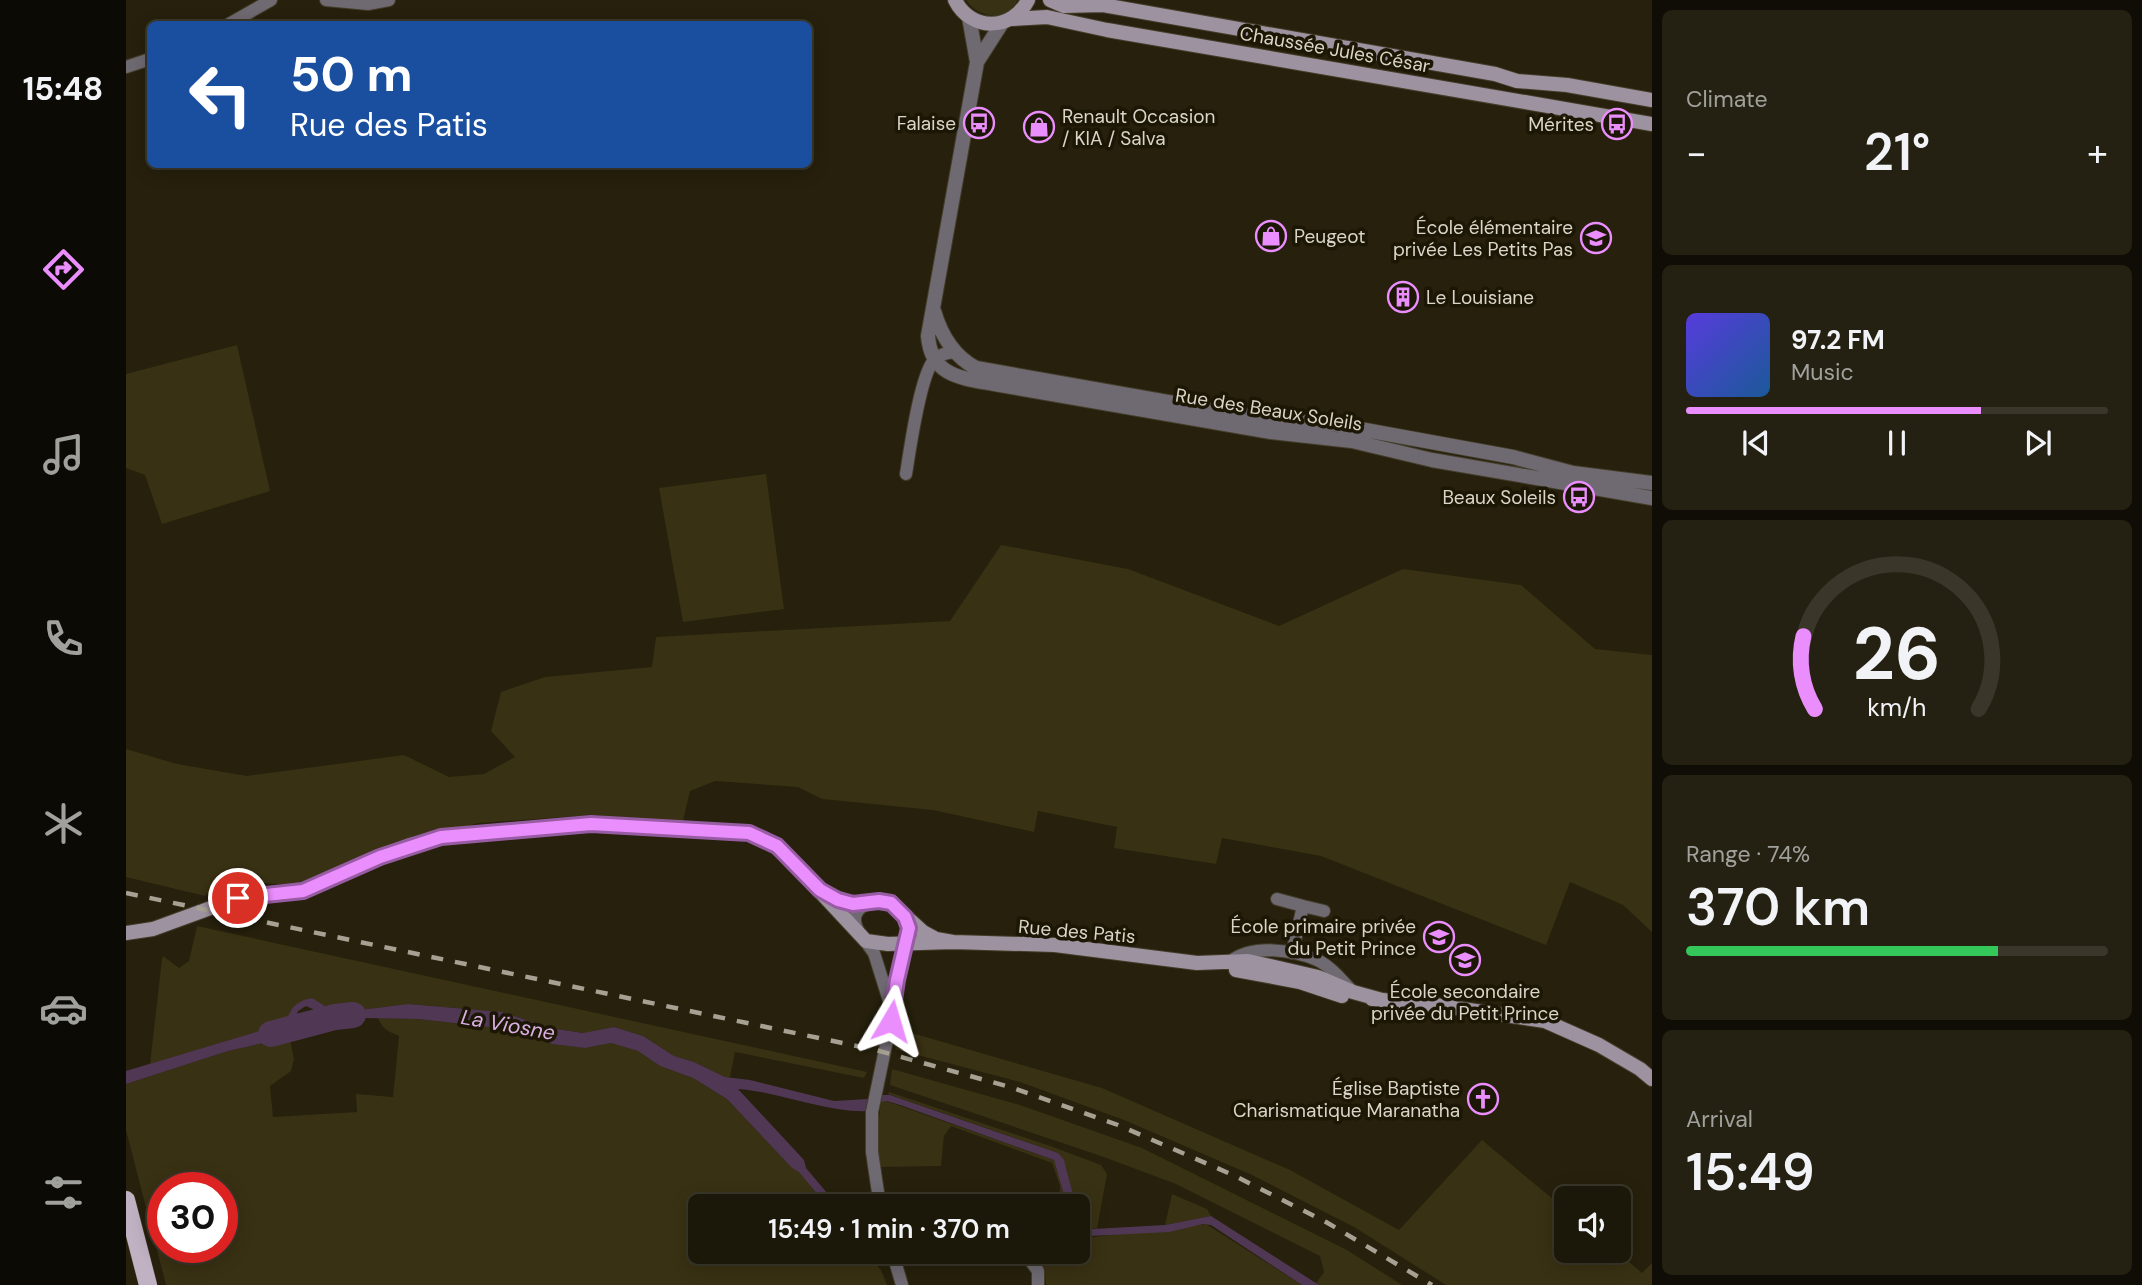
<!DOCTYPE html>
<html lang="en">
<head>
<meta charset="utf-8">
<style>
	body { margin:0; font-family:"DM Sans",sans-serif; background:#252112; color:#f1f3f6; height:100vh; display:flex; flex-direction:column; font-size:26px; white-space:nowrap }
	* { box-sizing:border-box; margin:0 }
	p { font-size:23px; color:#a0a09c }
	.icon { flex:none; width:38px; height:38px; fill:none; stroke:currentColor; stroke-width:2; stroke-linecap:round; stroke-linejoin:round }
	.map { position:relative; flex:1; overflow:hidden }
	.details { display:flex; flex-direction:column; gap:10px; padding:10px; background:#0f0d05; width:490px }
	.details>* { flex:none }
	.hud { position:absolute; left:21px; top:21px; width:665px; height:147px; border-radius:10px; box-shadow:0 4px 18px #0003,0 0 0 2px #3a372a; background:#1a4fa0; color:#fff; overflow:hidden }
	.fabs { position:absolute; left:1428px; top:1186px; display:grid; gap:14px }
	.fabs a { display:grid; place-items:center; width:77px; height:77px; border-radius:10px; background:#1c1809; box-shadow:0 4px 18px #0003,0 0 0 2px #3a372a; font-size:35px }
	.speed { position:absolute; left:21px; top:1172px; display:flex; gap:14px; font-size:35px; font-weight:700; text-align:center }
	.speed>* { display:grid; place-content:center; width:91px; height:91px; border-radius:50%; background:#1c1809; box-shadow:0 4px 18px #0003,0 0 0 2px #3a372a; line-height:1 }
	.speed .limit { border:10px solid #d22; background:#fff; color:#111 }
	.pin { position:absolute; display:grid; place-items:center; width:60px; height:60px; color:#fff; margin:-30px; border:4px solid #fff; border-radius:50%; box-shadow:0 2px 7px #0007 }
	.me { position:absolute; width:77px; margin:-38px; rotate:7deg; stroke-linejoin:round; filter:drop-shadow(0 0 5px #0008) }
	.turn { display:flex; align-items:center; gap:24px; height:147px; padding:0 28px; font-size:32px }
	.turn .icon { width:91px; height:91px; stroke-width:2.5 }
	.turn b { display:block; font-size:49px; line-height:60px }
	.big { font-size:52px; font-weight:600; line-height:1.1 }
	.details .card { flex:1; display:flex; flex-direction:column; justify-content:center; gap:10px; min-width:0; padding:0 24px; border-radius:10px; background:#252112 }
	.details .dial { align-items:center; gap:0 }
	.dial svg { height:182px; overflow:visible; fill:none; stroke:#3a372a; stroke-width:7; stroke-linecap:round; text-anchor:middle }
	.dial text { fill:#f1f3f6; stroke:none }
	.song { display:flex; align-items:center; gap:21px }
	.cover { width:84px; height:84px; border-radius:10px; background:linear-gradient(135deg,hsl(250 70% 55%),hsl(210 70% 35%)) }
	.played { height:7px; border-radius:4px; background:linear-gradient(90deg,#ea8dfd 70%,#3a372a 70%) }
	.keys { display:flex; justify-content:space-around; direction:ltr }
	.heat { display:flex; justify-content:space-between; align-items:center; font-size:38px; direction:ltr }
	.charge { height:10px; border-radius:5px; background:linear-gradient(90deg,#34c759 74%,#3a372a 0) }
	.trip { position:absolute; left:562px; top:1194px; width:402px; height:70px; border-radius:10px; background:#1c1809; box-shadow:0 4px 18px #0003,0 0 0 2px #3a372a; font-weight:600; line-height:70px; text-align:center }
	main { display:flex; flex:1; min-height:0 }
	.menu { display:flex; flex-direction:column; width:126px; justify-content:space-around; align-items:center; background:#0b0a04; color:#a0a09c }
	.menu .icon { width:49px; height:49px }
	.menu .current { color:#ea8dfd }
	.menu b { font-size:32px; color:#f1f3f6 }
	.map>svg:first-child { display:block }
	.green { fill:#393113; fill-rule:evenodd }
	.water { fill:#503855 }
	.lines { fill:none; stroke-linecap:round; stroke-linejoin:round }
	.river { stroke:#503855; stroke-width:26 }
	.minor-casing { stroke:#433d2a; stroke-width:14 }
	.tertiary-casing { stroke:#433d2a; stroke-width:16 }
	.secondary-casing { stroke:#433d2a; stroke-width:16 }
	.primary-casing { stroke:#433d2a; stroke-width:19 }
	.minor { stroke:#6f6971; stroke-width:12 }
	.tertiary { stroke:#6f6971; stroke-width:14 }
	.secondary { stroke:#9d929f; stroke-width:14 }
	.primary { stroke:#c0b2c3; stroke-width:18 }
	.rail { stroke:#a6a193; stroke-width:4.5; stroke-dasharray:12 12; stroke-linecap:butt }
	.route-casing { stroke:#985ca4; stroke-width:18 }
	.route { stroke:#ea8dfd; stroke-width:12 }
	.labels { text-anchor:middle; stroke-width:7; stroke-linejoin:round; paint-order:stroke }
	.street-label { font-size:19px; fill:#d9d5c9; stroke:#1c1704 }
	.poi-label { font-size:19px; fill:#d9d5c9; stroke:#1c1704; text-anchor:end }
	.water-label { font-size:21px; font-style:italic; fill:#d9aee3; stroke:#1c1704 }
</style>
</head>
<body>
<main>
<nav class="menu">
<b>15:48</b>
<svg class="icon current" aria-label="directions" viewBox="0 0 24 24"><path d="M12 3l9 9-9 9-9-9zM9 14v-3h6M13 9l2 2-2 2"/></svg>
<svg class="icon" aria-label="music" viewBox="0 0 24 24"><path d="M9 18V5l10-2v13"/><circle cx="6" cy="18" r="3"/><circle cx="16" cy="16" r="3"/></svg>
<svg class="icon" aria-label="phone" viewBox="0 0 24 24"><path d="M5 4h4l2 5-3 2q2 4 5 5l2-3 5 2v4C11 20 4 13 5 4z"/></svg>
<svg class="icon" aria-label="climate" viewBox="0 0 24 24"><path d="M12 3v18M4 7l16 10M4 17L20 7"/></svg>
<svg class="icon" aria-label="car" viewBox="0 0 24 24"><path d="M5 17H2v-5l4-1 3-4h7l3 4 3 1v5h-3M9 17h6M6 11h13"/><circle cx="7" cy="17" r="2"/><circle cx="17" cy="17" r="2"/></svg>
<svg class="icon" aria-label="filters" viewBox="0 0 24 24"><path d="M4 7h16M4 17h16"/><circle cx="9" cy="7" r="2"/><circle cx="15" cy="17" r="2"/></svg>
</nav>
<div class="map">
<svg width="1526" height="1285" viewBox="0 0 1526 1285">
	<rect width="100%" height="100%" fill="#26200c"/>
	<!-- green -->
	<path class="green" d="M 840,0 L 892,0 C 879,22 854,19 840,0 Z
		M 111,345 L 144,491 L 36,524 L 19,475 L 0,468 L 0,374 Z
		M 640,474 L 658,609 L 557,622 L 533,488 Z
		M 875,545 L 1002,569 L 1153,626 L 1277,569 L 1395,585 L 1469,649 L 1526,655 L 1526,932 L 1497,905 L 1444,882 L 1420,945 L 1195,856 L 1096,838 L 1090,864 L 988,848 L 991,827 L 912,811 L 908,832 L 807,810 L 696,799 L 672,787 L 589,781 L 564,791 L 557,821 L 467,815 L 353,823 L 249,849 L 194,879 L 171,886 L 96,879 L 79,896 L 0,877 L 0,749 L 51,764 L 121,776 L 278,755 L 323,777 L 358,774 L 389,757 L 365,731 L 375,692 L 419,677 L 526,667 L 530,637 L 824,621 Z
		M 71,926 L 741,1072 L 738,1078 L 609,1052 L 604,1077 L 599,1077 L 568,1062 L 548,1056 L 517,1036 L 488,1027 L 458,1033 L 424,1028 L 376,1012 L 282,1004 L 210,1013 L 185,998 L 165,1010 L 160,1023 L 24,1064 L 36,959 L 37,956 L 53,968 L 63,961 Z
		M 252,1018 L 291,1019 L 372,1028 L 405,1034 L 426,1044 L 459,1048 L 485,1043 L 512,1051 L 534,1066 L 567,1078 L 601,1099 L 666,1168 L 673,1171 L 700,1206 L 574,1206 L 574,1251 L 737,1251 L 755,1270 L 761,1285 L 40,1285 L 0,1130 L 0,1084 L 102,1051 L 146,1041 L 163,1035 L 168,1059 L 165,1071 L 144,1086 L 147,1117 L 231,1112 L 230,1094 L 267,1097 L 273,1036 C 263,1032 256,1029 252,1018 ZM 37,1188 L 96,1188 L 96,1248 L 37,1248 Z
		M 772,1029 L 976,1088 L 1164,1170 L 1273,1230 L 1356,1140 L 1440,1210 L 1440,1251 L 1490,1251 L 1516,1273 L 1526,1263 L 1526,1285 L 1320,1285 L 1228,1227 L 1126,1175 L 998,1120 L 894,1082 L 769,1049 Z
		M 766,1069 L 894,1105 L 1016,1148 L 1221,1250 L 1276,1285 L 1193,1285 L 1190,1283 L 1198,1272 L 1194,1256 L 1050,1184 L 975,1156 L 764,1085 Z
		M 763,1092 L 927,1147 L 975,1165 L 981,1174 L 971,1229 L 962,1227 C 957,1219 952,1209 949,1202 C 942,1186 944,1167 932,1153 L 762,1094 Z
		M 760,1101 L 928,1160 L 941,1206 L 932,1206 L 934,1186 L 926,1163 L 825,1126 L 818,1136 L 815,1166 L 754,1167 L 751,1134 L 755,1102 Z
		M 1046,1194 L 1081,1209 L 1085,1216 L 1039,1225 Z
		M 1080,1224 L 1176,1285 L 920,1285 L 919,1269 L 910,1251 L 952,1251 L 952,1225 L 961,1235 L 967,1237 Z"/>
	<!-- water -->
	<path class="water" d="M 186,998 L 210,1013 L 282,1004 L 376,1012 L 424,1028 L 457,1033 L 488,1027 L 517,1036 L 548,1056 L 568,1062 L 599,1077 L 624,1080 L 708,1101 L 742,1099 L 743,1111 C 699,1113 656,1092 612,1089 L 678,1160 L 680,1168 L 712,1206 L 701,1206 L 673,1172 L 666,1168 L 601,1099 L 567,1078 L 534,1066 L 512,1051 L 485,1043 L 459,1048 L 426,1044 L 405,1034 L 372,1028 L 292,1019 L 239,1018 L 193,1023 L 189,1010 L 180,1006 L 172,1011 L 168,1022 L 179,1024 L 178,1028 L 146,1041 L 102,1051 L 0,1084 L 0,1071 L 160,1023 C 164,1008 170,1001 186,998 Z
		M 756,1095 L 764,1095 L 932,1153 L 938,1160 L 950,1206 L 941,1206 L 928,1160 L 777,1106 L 761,1101 L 755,1102 Z
		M 952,1209 L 961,1226 L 967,1229 L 1039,1225 L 1085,1216 L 1193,1285 L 1176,1285 L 1085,1225 L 1077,1224 L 1043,1232 L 964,1236 L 952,1225 Z"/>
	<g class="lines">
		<!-- river -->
		<path class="river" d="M 145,1034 L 209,1017 L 227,1015"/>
		<!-- minor casing -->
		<g class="minor-casing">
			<path id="minor" d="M 200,0 L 242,4 L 263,0
				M 103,24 L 145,0
				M 0,67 L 24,59
				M 780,474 C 784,449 794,376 808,360 C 813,354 822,353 829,352
				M 1151,899 L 1177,906 L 1166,953
				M 1177,906 L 1198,911
				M 734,934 C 725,919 728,909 744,903
				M 737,938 L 748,953 L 764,1004
				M 1105,961 C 1127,944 1167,950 1191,960 C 1204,966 1214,978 1224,989
				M 754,1206 L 746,1152 L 746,1112 L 765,1021 L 771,980 L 782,934 L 783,925 L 778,915
				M 766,1251 L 776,1285
				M 868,1251 L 901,1256 L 912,1271 L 912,1285"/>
		</g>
		<!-- tertiary casing -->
		<g class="tertiary-casing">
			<path id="tertiary" d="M 843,17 L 851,62 L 802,336 C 805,376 835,378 868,384 L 1145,432 L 1226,441 L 1306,460 L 1526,498
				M 851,62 L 876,23
				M 808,311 C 815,335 827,356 850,368 L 1144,420 L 1212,425 L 1387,457 L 1447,473 L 1526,483"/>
		</g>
		<!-- secondary casing -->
		<g class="secondary-casing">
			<path id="secondary" d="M 829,0 C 845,32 886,31 902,0
				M 924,0 L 938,6 L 977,5 L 1369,74 L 1391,81 L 1441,85 L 1526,100
				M 886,19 L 921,17 L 981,30 L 1526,124
				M 703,895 L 727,904 L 753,901 L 765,903 L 797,932 L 810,939 L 827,942 L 929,945 L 1071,963 L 1122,961 L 1192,977 L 1227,992 L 1256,1000
				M 0,933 L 27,929 L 112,898 L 177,891 L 254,857 L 284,845 L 315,837 L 465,824 L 623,833 L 642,841 L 658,853 L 740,941 L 762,944 L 827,942
				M 1110,970 L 1174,982 L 1216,996
				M 1246,999 L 1309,1005 L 1419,1021 L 1473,1045 L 1514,1069 L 1526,1079"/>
		</g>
		<!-- primary casing -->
		<g class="primary-casing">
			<path id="primary" d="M 0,1200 L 22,1285"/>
		</g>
		<!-- minor -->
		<use href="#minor" class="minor"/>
		<!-- tertiary -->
		<use href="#tertiary" class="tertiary"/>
		<!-- secondary -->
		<use href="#secondary" class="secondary"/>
		<!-- primary -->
		<use href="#primary" class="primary"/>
		<!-- rail -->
		<path class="rail" d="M 0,893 L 750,1050 L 884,1087 L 992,1125 L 1107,1175 L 1200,1222 L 1306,1285"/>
	</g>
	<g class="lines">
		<!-- route casing -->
		<g class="route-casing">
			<path id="route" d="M 112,898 L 177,891 L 254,857 L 315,837 L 465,824 L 623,833 L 651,846 L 694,890 L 712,900 L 727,904 L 753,901 L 765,903 L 779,917 L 783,928 L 771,980 L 765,1021"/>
		</g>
		<!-- route -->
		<use href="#route" class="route"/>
	</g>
	<!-- icons -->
	<defs>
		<g id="bus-ring" transform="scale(1.575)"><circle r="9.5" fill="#1c1704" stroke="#ea8dfd" stroke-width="1.5"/><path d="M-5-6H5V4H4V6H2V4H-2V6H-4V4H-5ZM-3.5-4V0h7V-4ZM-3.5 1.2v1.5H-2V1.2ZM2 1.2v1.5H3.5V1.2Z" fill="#ea8dfd"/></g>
		<g id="shop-ring" transform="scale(1.575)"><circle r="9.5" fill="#1c1704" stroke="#ea8dfd" stroke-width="1.5"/><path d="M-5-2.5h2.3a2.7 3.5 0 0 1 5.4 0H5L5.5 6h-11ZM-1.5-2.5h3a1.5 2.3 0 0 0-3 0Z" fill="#ea8dfd"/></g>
		<g id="school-ring" transform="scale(1.575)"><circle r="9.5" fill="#1c1704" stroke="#ea8dfd" stroke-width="1.5"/><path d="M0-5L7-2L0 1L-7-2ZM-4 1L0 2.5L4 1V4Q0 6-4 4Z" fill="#ea8dfd"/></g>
		<g id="building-ring" transform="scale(1.575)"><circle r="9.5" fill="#1c1704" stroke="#ea8dfd" stroke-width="1.5"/><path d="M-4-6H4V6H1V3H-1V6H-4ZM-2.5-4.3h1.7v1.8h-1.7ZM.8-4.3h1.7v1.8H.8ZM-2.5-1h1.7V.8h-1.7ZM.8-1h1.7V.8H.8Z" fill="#ea8dfd"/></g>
		<g id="church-ring" transform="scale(1.575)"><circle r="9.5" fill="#1c1704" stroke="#ea8dfd" stroke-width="1.5"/><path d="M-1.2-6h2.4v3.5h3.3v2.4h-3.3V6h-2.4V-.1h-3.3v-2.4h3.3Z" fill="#ea8dfd"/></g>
	</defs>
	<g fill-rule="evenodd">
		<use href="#bus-ring" x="853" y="123"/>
		<use href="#bus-ring" x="1491" y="124"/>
		<use href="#shop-ring" x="913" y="127"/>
		<use href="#shop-ring" x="1145" y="236"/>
		<use href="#school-ring" x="1470" y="238"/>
		<use href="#building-ring" x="1277" y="297"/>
		<use href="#bus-ring" x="1453" y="497"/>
		<use href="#school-ring" x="1313" y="937"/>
		<use href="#school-ring" x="1339" y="960"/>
		<use href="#church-ring" x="1357" y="1099"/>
	</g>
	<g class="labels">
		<!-- street labels -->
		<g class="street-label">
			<text transform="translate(1209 49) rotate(10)" y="7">Chaussée Jules César</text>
			<text transform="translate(1143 409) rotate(9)" y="7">Rue des Beaux Soleils</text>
			<text transform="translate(951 931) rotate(5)" y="7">Rue des Patis</text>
		</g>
		<!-- poi labels -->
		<g class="poi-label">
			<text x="936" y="123" text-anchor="start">Renault Occasion<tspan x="936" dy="22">/ KIA / Salva</tspan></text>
			<text x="830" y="130">Falaise</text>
			<text x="1468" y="131">Mérites</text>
			<text x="1447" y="234">École élémentaire<tspan x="1447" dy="22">privée Les Petits Pas</tspan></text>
			<text x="1168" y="243" text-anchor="start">Peugeot</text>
			<text x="1300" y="304" text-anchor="start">Le Louisiane</text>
			<text x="1430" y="504">Beaux Soleils</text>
			<text x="1290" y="933">École primaire privée<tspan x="1290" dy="22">du Petit Prince</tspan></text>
			<text x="1339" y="998" text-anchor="middle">École secondaire<tspan x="1339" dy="22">privée du Petit Prince</tspan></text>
			<text x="1334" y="1095">Église Baptiste<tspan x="1334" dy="22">Charismatique Maranatha</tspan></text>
		</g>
		<!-- water labels -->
		<g class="water-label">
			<text transform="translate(382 1025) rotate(10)" y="7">La Viosne</text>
		</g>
	</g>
</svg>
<div class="fabs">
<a><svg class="icon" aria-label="sound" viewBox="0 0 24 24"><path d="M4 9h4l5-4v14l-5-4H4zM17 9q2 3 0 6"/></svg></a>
</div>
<div class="speed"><div class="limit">30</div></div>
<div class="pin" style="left:112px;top:898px;background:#d93025"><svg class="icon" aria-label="arrive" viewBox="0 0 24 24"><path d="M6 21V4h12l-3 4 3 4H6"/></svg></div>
<svg class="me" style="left:765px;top:1021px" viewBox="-20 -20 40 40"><path d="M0-17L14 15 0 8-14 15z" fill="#ea8dfd" stroke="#fff" stroke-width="4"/></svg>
<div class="trip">15:49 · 1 min · 370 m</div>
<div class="hud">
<div class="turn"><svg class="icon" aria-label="left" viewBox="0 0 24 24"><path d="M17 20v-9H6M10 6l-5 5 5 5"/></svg><div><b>50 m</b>Rue des Patis</div></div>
</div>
</div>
<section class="details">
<div class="card"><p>Climate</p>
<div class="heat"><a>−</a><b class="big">21°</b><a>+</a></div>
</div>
<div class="card">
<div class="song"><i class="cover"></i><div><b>97.2 FM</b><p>Music</p></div></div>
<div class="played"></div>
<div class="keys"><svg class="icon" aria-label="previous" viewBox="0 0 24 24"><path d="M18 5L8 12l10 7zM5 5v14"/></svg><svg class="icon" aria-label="pause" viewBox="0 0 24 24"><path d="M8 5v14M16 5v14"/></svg><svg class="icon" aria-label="next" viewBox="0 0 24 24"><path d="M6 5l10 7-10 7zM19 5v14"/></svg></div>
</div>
<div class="card dial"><svg viewBox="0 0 100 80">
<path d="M14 69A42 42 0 1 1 86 69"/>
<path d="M14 69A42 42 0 0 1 9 37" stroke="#ea8dfd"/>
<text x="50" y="56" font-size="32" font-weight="700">26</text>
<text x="50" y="72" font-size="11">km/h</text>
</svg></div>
<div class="card"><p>Range · 74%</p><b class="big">370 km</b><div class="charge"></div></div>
<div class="card"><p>Arrival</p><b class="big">15:49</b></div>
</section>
</main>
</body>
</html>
